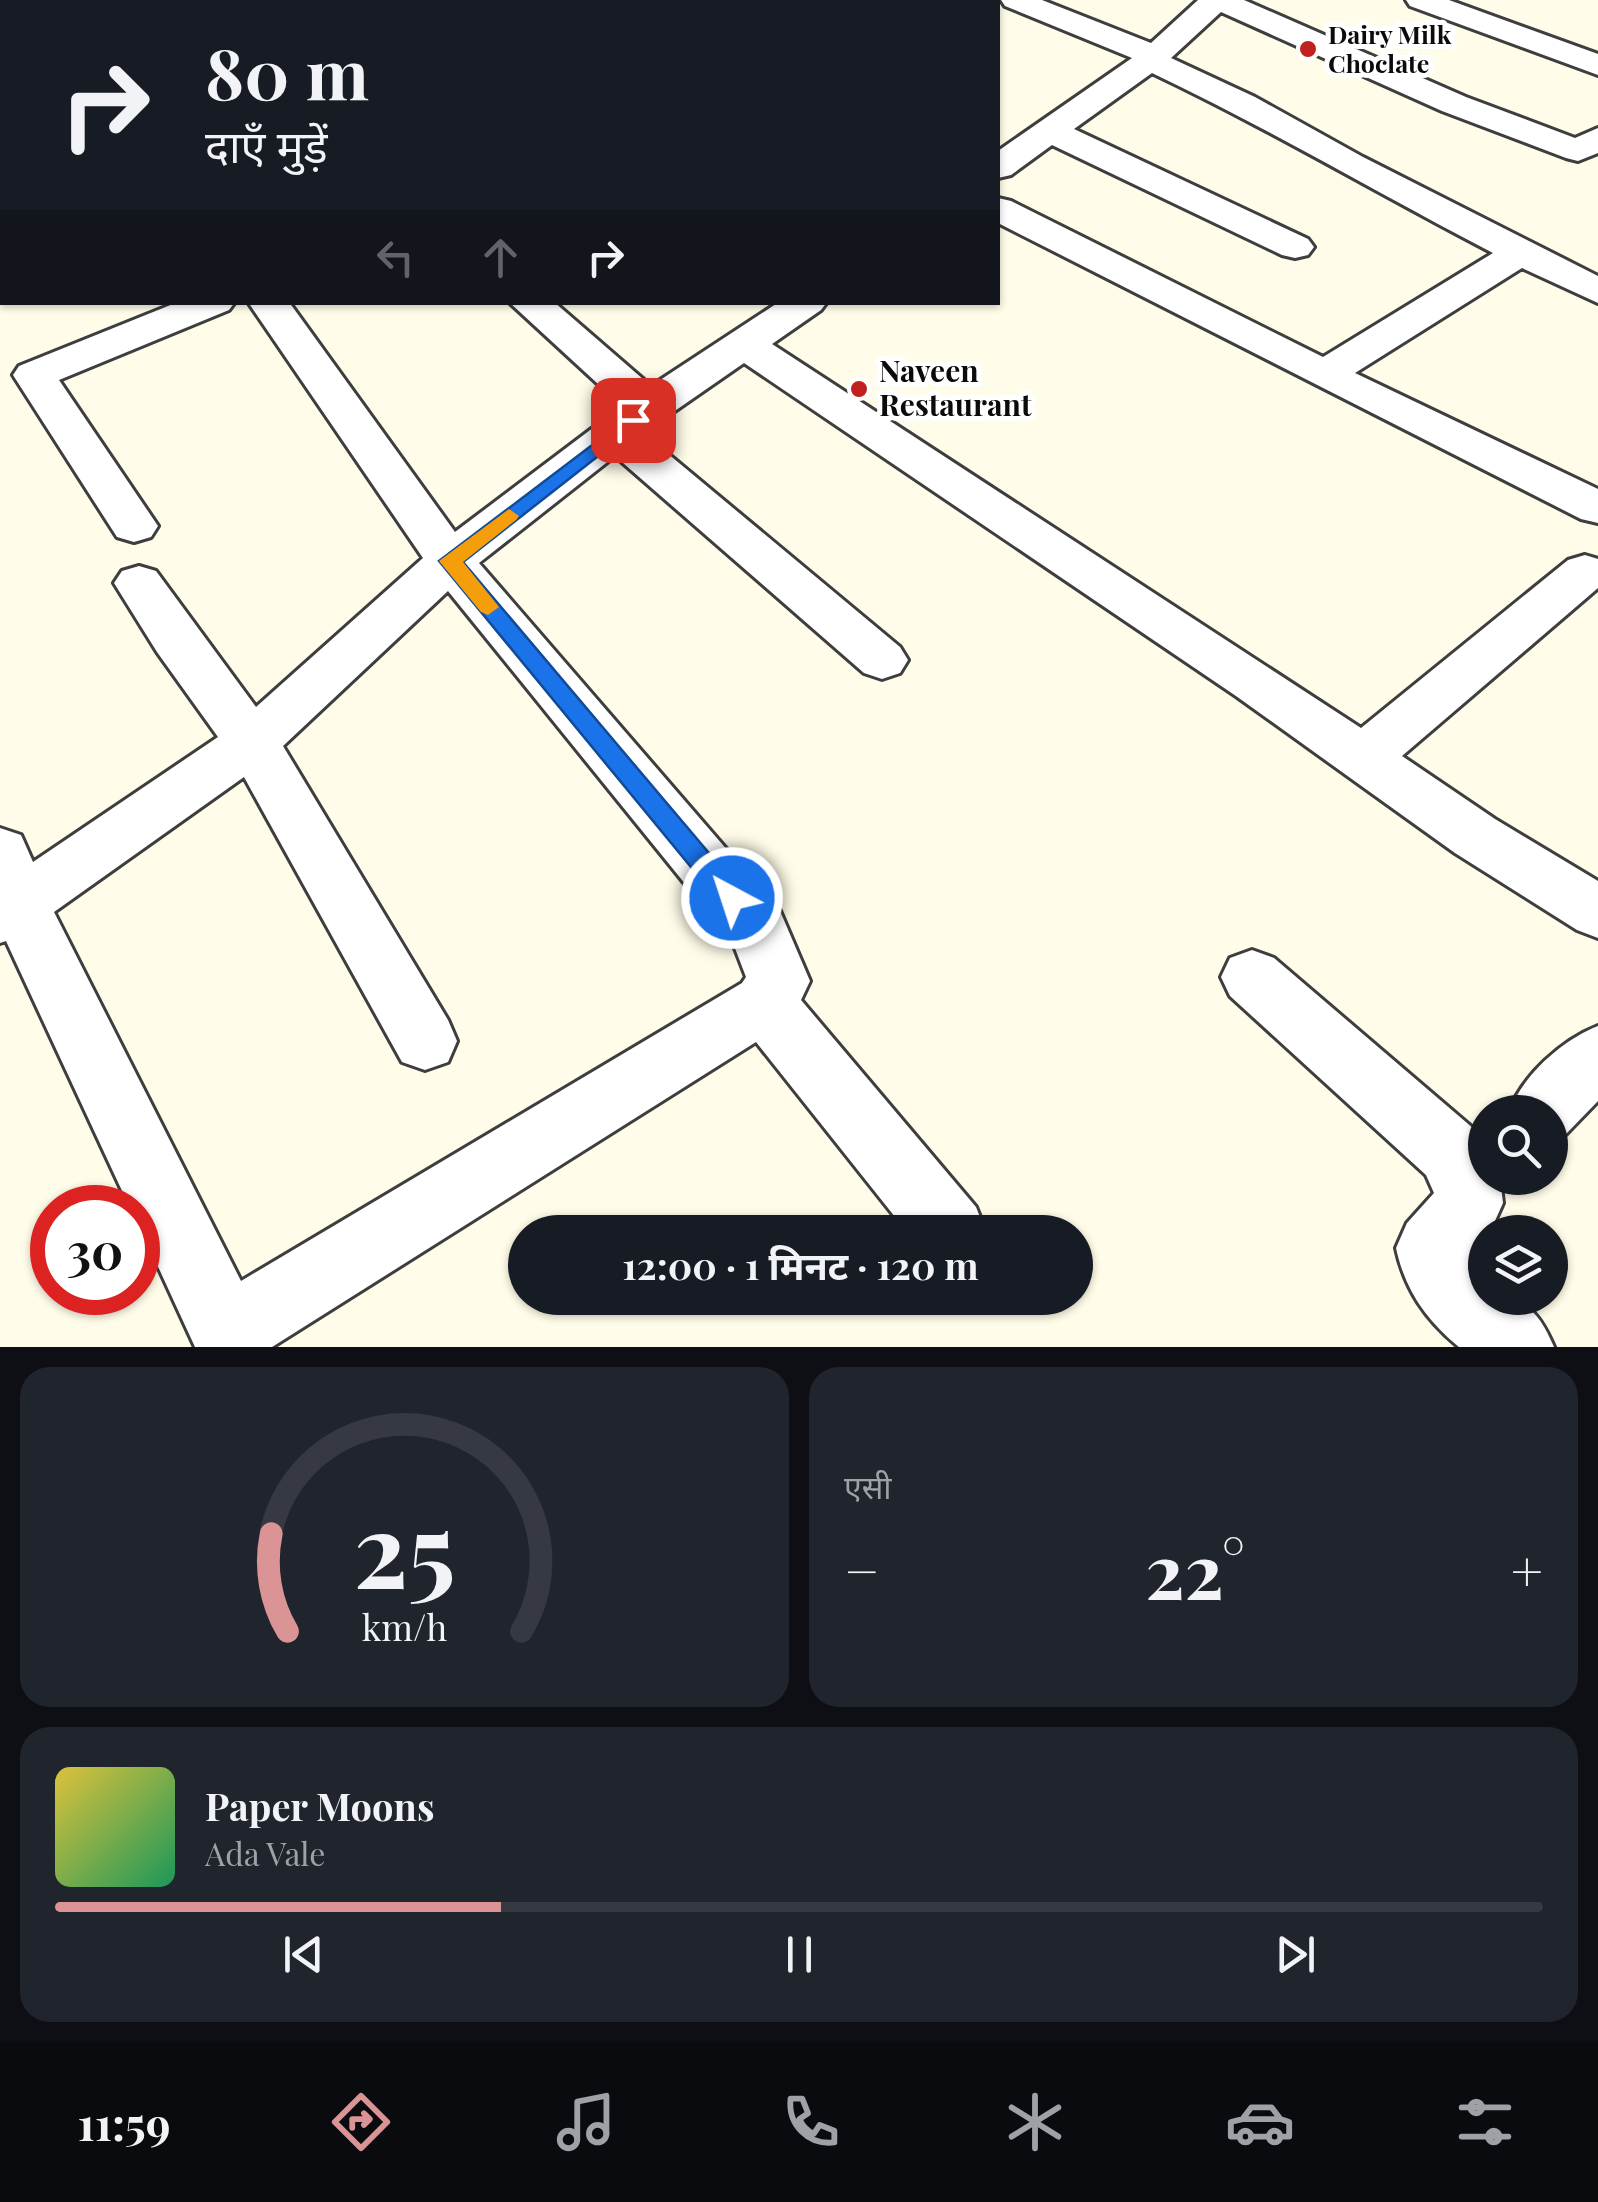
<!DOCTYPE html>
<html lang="hi">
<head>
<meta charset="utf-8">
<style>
	body { margin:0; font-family:"Playfair Display","Noto Sans Devanagari",serif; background:#20242c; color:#f1f3f6; height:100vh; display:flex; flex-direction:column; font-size:38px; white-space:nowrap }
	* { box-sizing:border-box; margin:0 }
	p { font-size:32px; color:#9ea1a6 }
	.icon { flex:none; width:55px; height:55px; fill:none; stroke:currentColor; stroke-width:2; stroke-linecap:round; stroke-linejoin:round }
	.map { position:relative; height:1347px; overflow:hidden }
	.details { display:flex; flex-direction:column; gap:20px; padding:20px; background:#0d0f14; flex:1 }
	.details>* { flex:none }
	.hud { position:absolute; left:0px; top:0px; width:1000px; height:305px; box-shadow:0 2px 8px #0004; background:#171b24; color:#f1f3f6; overflow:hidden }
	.tools { position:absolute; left:1468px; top:1095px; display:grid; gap:20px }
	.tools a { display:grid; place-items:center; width:100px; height:100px; border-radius:50%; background:#171b24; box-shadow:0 2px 8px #0004; font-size:50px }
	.speed { position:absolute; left:30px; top:1185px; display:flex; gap:20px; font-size:50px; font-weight:700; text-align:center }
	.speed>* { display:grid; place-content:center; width:130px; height:130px; border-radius:50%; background:#171b24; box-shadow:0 2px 8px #0004; line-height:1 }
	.speed .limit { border:15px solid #d22; background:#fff; color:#111 }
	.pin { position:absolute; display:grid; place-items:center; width:85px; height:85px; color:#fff; margin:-42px; border-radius:20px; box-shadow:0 5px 15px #0006 }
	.me { position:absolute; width:110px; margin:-55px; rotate:320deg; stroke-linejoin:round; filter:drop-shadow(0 0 8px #0008) }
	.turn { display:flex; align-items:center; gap:35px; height:210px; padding:0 40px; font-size:45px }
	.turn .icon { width:130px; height:130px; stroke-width:2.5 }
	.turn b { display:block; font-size:70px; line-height:85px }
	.lanes { display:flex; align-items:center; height:95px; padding:0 40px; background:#0003; justify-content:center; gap:50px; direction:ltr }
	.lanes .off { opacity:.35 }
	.big { font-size:75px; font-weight:700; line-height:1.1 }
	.details .card { flex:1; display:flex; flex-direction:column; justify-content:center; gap:15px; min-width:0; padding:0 35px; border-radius:30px; background:#20242c }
	.details .dial { align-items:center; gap:0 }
	.dial svg { height:260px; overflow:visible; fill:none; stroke:#363941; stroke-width:7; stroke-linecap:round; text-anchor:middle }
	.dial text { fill:#f1f3f6; stroke:none }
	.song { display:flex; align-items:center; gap:30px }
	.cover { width:120px; height:120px; border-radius:15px; background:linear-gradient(135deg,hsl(50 70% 55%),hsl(150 70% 35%)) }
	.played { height:10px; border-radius:5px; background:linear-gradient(90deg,#db9495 30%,#363941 30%) }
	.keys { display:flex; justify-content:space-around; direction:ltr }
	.heat { display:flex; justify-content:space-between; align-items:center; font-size:55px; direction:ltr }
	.details .tiles { flex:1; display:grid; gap:20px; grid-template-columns:1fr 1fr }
	.card:last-child { grid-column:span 2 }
	.trip { position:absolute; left:508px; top:1215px; width:585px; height:100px; border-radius:50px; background:#171b24; box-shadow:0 2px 8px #0004; font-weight:700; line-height:100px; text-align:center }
	.tabs { display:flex; height:160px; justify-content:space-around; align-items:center; background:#090b0e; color:#9ea1a6 }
	.tabs .icon { width:70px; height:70px }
	.tabs .current { color:#db9495 }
	.tabs b { font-size:45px; color:#f1f3f6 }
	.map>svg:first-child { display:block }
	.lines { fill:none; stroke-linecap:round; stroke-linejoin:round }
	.street-casing { stroke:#3e3e3e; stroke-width:6 }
	.primary-casing { stroke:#1c1c1c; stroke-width:60 }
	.street { fill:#fff; fill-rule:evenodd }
	.primary { stroke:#fee05a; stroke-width:55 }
	.route { fill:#1a73e8; stroke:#114b97; stroke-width:2.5 }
	.slow { fill:#f59e0b }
	.poi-dot { fill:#c0201e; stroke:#fff; stroke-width:4 }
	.labels { text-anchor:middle; stroke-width:10; stroke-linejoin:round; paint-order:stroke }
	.far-poi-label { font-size:25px; font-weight:bold; fill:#0b0b0b; stroke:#fff; text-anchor:start }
	.poi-label { font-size:30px; font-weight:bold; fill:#0b0b0b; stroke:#fff; text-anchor:start }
</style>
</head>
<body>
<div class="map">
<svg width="1598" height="1347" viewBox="0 0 1598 1347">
	<rect width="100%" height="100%" fill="#fffce9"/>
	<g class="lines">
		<!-- street casing -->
		<g class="street-casing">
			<path id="street" d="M 255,0 L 287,0 L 288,2 L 257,2 Z
				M 458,0 L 491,0 L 492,2 L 460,2 Z
				M 678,0 L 710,0 L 711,2 L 680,2 Z
				M 1001,0 L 1042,0 L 1151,43 L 1198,0 L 1244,0 L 1466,97 L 1575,138 L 1598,128 L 1598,153 L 1578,161 L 1566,158 L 1442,111 L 1221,12 L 1171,58 L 1255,97 L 1363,157 L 1598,276 L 1598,303 L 1522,268 L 1355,373 L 1598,489 L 1598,523 L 1581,519 L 998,223 L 998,198 L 1011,201 L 1323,357 L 1493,253 C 1379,194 1268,128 1152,73 L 1074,129 L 1308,239 L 1314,247 L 1308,255 L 1295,258 L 1282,255 L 1052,145 L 1011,175 L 998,178 L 998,151 L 1132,58 L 1005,6 Z
				M 1406,0 L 1449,0 L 1598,54 L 1598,75 L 1410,6 Z
				M 178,302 L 235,302 L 229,310 L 59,380 L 158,526 L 151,537 L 134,542 L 117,537 L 13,375 L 19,366 Z
				M 248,302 L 289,302 L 455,532 L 622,406 L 509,302 L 554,302 L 651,386 L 779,302 L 827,302 L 821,310 L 772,344 L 1361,728 L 1568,560 L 1585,555 L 1598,559 L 1598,588 L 1402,756 L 1495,819 L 1598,881 L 1598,938 L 1577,930 L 1455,853 L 1236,696 L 744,363 L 643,433 L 900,647 L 908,660 L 900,673 L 882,679 L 864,673 L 615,456 L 479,563 L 780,911 L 810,981 L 801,1000 L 976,1207 L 986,1232 L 907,1232 L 756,1042 L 272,1347 L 195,1347 L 138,1223 L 138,1208 L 130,1208 L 6,941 L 0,943 L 0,828 L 21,835 L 33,862 L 218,737 L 157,652 L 114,583 L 122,571 L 139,566 L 156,571 L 256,707 L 423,558 ZM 448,591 L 733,943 L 746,977 L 742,983 L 241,1281 L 54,912 L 244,777 L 402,1062 L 425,1070 L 448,1062 L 457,1041 L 448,1020 L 283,746 Z
				M 1252,950 L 1274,958 L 1474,1129 L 1485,1146 L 1485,1178 L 1500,1178 L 1503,1203 L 1490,1232 L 1485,1232 L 1485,1241 L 1472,1256 L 1485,1271 L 1485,1298 C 1526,1298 1538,1310 1554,1347 L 1459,1347 C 1426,1320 1405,1290 1396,1248 L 1407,1223 L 1434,1193 L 1426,1175 L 1230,996 L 1221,977 L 1230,958 Z
				M 1598,1026 L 1598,1101 L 1566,1134 L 1550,1140 L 1550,1112 L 1509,1112 C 1522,1076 1562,1040 1598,1026 Z"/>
		</g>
		<!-- primary casing -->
		<g class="primary-casing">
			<path id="primary" d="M 780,2 L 788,0
				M 0,263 L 2,262"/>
		</g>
		<!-- street -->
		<use href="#street" class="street"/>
		<!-- primary -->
		<use href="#primary" class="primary"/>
	</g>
	<!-- route -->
	<path class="route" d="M 633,414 L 642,420 L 639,424 L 463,562 L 741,891 L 745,898 L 741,906 L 732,909 L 723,906 L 439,561 Z"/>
	<!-- slow -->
	<path class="slow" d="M 509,509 L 519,516 L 516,520 L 463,562 L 499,607 L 488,615 L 481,612 L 439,561 Z"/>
	<!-- markers -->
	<g class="poi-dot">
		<circle cx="1308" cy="49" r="10"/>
		<circle cx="859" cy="389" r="10"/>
	</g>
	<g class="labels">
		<!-- far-poi labels -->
		<g class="far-poi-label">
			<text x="1328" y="44">Dairy Milk<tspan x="1328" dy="29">Choclate</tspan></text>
		</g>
		<!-- poi labels -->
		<g class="poi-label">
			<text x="879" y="382">Naveen<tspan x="879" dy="34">Restaurant</tspan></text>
		</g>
	</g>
</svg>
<div class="tools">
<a><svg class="icon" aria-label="search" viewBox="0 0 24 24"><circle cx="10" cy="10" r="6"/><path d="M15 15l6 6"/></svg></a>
<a><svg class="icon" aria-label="layers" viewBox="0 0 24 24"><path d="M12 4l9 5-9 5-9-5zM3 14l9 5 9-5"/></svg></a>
</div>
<div class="speed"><div class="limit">30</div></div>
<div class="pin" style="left:633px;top:420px;background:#d93025"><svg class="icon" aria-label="arrive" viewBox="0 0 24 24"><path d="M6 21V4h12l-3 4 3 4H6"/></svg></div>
<svg class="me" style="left:732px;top:898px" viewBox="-20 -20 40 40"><circle r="17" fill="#1a73e8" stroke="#fff" stroke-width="3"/><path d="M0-11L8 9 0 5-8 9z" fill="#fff"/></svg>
<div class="trip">12:00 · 1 मिनट · 120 m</div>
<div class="hud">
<div class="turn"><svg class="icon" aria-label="right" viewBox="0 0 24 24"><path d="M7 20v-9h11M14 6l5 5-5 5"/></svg><div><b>80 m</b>दाएँ मुड़ें</div></div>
<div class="lanes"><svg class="icon off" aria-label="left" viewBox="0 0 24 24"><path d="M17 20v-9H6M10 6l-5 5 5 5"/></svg><svg class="icon off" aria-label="ahead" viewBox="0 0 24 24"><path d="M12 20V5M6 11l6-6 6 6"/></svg><svg class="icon" aria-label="right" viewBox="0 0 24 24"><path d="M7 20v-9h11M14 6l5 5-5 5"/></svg></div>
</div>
</div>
<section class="details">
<div class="tiles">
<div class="card dial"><svg viewBox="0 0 100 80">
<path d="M14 69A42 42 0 1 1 86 69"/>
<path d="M14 69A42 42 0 0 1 9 39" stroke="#db9495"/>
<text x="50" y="56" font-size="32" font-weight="700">25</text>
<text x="50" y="72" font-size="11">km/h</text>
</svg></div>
<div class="card"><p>एसी</p>
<div class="heat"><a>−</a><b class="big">22°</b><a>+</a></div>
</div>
<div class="card">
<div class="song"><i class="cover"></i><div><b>Paper Moons</b><p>Ada Vale</p></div></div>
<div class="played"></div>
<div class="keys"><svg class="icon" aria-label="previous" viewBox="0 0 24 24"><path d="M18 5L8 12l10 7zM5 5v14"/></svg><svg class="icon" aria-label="pause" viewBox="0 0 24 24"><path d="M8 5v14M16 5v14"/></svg><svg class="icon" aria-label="next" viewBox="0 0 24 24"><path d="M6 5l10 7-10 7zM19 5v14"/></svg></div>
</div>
</div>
</section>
<nav class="tabs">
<b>11:59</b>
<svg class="icon current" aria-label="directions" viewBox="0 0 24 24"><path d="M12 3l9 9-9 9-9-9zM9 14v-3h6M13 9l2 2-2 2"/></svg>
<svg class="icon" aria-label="music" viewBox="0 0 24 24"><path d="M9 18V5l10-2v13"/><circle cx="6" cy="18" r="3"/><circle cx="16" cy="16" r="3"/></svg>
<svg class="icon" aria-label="phone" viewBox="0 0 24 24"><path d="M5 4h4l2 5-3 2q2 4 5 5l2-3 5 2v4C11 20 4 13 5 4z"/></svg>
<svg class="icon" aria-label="climate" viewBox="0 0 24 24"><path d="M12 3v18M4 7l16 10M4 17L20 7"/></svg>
<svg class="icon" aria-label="car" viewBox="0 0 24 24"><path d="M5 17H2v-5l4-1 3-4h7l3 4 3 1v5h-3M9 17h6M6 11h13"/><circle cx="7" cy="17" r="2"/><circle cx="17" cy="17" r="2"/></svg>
<svg class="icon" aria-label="filters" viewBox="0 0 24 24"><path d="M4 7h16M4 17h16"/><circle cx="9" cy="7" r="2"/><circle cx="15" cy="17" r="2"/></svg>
</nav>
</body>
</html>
